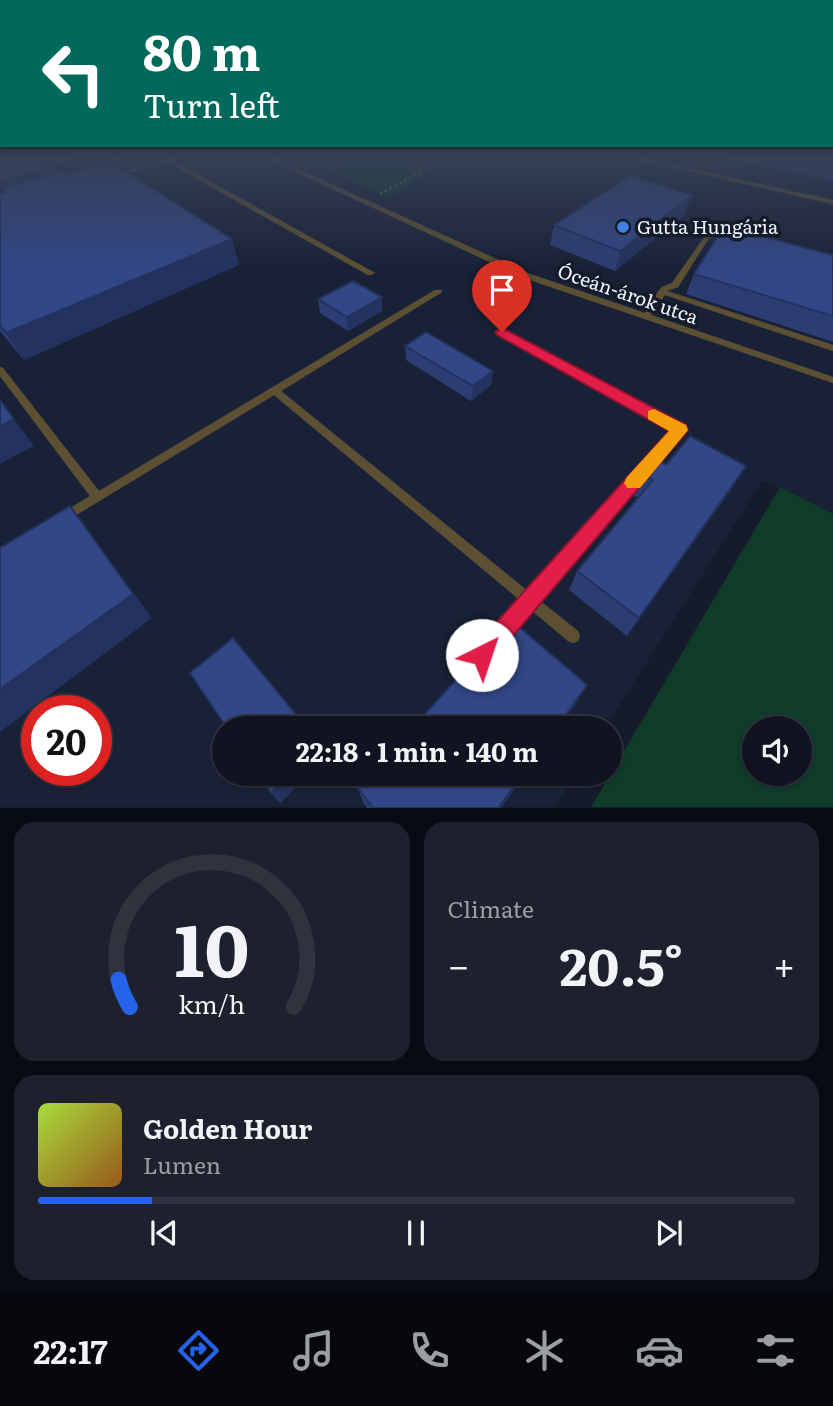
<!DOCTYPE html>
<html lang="en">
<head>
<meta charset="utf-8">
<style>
	body { margin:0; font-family:Literata,serif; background:#1e212d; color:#f1f3f6; height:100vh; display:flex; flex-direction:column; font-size:26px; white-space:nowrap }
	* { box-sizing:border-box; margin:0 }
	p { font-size:23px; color:#9c9ea5 }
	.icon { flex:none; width:38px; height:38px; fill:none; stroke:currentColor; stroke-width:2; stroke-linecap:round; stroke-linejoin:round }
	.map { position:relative; height:808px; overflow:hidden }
	.drawer { display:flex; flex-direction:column; gap:14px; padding:14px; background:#090b12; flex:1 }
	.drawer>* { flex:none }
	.hud { position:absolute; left:0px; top:0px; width:833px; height:147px; box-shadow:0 2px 5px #0004,0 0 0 2px #30333e; background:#00695c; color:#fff; overflow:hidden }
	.tools { position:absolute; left:742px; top:716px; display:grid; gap:14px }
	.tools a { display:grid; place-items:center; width:70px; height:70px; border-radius:50%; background:#101420; box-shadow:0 2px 5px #0004,0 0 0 2px #30333e; font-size:35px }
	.speed { position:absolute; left:21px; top:695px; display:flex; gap:14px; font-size:35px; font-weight:700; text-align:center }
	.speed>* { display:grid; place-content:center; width:91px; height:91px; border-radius:50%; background:#101420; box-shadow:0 2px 5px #0004,0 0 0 2px #30333e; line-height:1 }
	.speed .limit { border:10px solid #d22; background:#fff; color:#111 }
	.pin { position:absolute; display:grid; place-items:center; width:60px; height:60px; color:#fff; margin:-72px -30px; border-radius:50% 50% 50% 0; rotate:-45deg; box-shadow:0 0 7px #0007 }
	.pin .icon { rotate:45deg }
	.me { position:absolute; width:77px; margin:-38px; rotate:41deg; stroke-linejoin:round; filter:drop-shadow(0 0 5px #0008) }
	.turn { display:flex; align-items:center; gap:24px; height:147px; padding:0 28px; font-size:32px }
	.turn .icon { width:91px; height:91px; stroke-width:2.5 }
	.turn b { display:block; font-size:49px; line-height:60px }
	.big { font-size:52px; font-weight:700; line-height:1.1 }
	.drawer .tile { flex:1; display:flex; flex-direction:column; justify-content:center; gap:10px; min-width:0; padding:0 24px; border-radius:21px; background:#1e212d }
	.drawer .dial { align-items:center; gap:0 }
	.dial svg { height:182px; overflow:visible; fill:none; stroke:#30333e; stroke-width:7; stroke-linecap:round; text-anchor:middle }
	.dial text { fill:#f1f3f6; stroke:none }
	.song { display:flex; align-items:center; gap:21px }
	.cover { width:84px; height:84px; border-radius:10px; background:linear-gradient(135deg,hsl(80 70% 55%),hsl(30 70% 35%)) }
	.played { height:7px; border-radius:4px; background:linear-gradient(90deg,#2563eb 15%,#30333e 15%) }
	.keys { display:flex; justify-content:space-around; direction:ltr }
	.heat { display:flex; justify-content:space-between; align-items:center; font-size:38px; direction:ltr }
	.drawer .tiles { flex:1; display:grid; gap:14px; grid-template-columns:1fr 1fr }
	.tile:last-child { grid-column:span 2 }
	.trip { position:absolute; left:212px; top:716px; width:410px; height:70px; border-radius:35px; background:#101420; box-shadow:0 2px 5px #0004,0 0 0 2px #30333e; font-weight:700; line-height:70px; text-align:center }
	.dock { display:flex; height:112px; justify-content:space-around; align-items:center; background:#06080d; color:#9c9ea5 }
	.dock .icon { width:49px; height:49px }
	.dock .active { color:#2563eb }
	.dock b { font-size:32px; color:#f1f3f6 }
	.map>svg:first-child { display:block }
	.built { fill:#192136; fill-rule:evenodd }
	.green { fill:#0e3c28; fill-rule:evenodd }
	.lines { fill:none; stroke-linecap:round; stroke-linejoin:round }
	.lane-casing { stroke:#2f3543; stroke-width:1 }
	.path { stroke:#737885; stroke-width:2.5; stroke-dasharray:2 3.5; stroke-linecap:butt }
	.lane { fill:#5d4f31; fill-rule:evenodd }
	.wall { fill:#2b3d73 }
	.shaded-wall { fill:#23325e }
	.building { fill:#324786; stroke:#23325e; stroke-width:2 }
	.route { fill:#e11d48; stroke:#92132f; stroke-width:2 }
	.slow { fill:#f59e0b }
	.shop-dot { fill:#3f7fe0; stroke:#151b2a; stroke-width:2.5 }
	.labels { text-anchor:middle; stroke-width:7; stroke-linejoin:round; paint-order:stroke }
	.far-poi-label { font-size:19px; fill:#eef3fe; stroke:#151b2a; text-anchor:start }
	.far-street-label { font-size:19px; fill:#eef3fe; stroke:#151b2a }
</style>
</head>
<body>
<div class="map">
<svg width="833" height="808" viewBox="0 0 833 808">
	<rect width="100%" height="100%" fill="#151b2a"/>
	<!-- built -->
	<path class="built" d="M 0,156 L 295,156 L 388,197 L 455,156 L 833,156 L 833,514 L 762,481 L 605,728 L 224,728 L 224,774 L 577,774 L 555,807 L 0,807 ZM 37,710 L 96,710 L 96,770 L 37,770 Z"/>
	<!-- green -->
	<path class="green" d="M 295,156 L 455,156 L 388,198 Z
		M 780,487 L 833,514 L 833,807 L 591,807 ZM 754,728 L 800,728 L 800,774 L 754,774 Z"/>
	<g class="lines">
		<!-- lane casing -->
		<g class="lane-casing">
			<path id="lane" d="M 126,156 L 134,156 L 93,169 L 88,168 Z
				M 176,156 L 184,156 L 172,160 L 375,273 L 371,275 L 368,275 L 167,162 L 116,177 L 111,176 Z
				M 262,156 L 269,156 L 530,274 L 645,313 L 659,290 L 662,287 L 672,283 L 705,236 L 717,232 L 733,235 L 734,236 C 729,239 718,236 709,238 L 678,287 L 667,291 L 833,345 L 833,351 L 665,295 L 651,315 L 833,377 L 833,383 L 524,278 Z
				M 623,156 L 633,156 L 833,200 L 833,204 Z
				M 435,290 L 441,290 L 442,292 L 281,391 L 529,592 L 673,431 L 499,334 L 498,332 L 499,330 L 505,330 L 684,427 L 685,430 L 539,600 L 578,631 L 580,636 L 578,641 L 573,643 L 568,641 L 531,610 L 510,634 L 505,636 L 500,634 L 498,629 L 500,624 L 521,601 L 274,395 L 68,520 L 64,522 L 60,520 L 58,517 L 60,514 L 90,496 L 0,376 L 0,367 L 3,368 L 99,491 Z"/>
		</g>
		<!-- path -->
		<path class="path" d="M 380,194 L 440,162 L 443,156"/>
		<!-- lane -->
		<use href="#lane" class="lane"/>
	</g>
	<!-- wall -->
	<path class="wall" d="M 0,156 L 84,156 L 50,166 L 54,173 L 65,175 L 239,265 L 24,360 L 0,331 Z
		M 714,156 L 833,156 L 833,181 Z
		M 685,214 L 615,271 L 550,245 L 554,225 Z
		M 833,255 L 833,342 L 686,294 L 694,274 Z
		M 318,299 L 382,311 L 348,331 L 320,313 Z
		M 405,346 L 493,371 L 491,385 L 471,401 L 406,360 Z
		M 666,465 L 746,466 L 627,636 L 569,590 L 577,571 L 638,498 L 634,495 L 643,474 Z
		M 376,774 L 525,774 L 501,808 L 367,808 L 363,802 L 358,788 Z"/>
	<!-- shaded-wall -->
	<path class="shaded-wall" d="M 28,156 L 84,156 L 35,170 Z
		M 51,167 L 61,189 L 6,193 L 1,189 L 10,204 L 0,194 L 0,181 Z
		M 692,195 L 685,214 L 615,271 L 620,251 Z
		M 232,239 L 239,265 L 24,360 L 6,333 Z
		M 382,297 L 382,311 L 348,331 L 347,317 Z
		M 493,371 L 491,385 L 471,401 L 473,386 Z
		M 0,400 L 34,446 L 0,464 Z
		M 746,466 L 733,487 L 627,636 L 639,618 Z
		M 70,506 L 152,618 L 0,732 L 0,689 Z
		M 587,685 L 575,705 L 558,728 L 556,728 Z
		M 290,774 L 309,774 L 280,804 L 271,793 Z
		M 523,774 L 525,774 L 501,808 L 498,808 Z"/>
	<!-- building -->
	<path class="building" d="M 0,156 L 35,156 L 51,167 L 0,181 Z
		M 804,156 L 833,156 L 833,162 Z
		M 110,162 L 232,239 L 6,333 L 0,325 L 0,194 L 6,193 L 1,189 L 60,172 L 65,175 Z
		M 630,176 L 692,195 L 620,251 L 554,225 Z
		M 724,226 L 833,255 L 833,316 L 694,274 Z
		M 353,281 L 382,297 L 347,317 L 318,299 Z
		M 426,332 L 493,371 L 473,386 L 405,346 Z
		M 0,400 L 14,419 L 0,426 Z
		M 690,436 L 746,466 L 639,618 L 577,571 L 653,480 L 643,474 L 657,459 L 666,465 Z
		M 70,506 L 133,594 L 0,689 L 0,548 Z
		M 511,620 L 587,685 L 556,728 L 412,728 Z
		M 233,638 L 307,728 L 227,728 L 190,673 Z
		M 258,774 L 290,774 L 271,793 Z
		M 376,774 L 523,774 L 498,808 L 373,808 L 358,788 Z"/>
	<!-- sky -->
	<linearGradient id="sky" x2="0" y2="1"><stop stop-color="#0c0f17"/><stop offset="0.58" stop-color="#353f55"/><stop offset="1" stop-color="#353f55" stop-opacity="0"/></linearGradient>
	<rect width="833" height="269" fill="url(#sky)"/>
	<!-- route -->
	<path class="route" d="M 502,328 L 686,425 L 688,430 L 490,663 L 482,667 L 474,663 L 470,655 L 474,647 L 669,431 L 497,335 L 495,332 Z"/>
	<!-- slow -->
	<path class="slow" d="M 654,409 L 686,425 L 688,430 L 640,488 L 627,488 L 624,483 L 627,477 L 669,431 L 648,419 L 648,411 Z"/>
	<!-- markers -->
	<circle class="shop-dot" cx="623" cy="227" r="7"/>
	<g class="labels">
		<!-- far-poi labels -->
		<g class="far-poi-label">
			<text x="637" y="234">Gutta Hungária</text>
		</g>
		<!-- far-street labels -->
		<g class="far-street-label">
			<text transform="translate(628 294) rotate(19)" y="7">Óceán-árok utca</text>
		</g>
	</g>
</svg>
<div class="tools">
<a><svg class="icon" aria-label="sound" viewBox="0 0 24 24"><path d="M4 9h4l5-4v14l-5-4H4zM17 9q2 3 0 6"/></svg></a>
</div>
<div class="speed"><div class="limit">20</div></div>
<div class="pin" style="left:502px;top:332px;background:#d93025"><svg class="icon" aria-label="arrive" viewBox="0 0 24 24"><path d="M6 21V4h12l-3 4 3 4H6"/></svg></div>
<svg class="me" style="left:482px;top:655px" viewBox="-20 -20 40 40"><circle r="19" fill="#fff"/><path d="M0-13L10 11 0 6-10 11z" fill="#e11d48"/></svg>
<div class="trip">22:18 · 1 min · 140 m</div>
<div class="hud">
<div class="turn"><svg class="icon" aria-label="left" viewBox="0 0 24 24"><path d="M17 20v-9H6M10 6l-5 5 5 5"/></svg><div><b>80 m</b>Turn left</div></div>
</div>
</div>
<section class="drawer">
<div class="tiles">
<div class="tile dial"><svg viewBox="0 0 100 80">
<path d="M14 69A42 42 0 1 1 86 69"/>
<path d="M14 69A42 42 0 0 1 9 57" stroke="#2563eb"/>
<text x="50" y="56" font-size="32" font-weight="700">10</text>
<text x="50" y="72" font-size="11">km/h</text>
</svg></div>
<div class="tile"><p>Climate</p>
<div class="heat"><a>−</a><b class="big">20.5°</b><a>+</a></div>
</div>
<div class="tile">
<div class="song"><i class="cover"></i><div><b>Golden Hour</b><p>Lumen</p></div></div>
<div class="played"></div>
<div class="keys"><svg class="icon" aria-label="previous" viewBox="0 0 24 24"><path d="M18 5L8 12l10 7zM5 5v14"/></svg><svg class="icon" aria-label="pause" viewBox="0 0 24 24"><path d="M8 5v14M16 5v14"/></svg><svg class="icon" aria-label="next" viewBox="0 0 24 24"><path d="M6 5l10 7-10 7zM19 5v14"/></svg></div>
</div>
</div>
</section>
<nav class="dock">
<b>22:17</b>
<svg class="icon active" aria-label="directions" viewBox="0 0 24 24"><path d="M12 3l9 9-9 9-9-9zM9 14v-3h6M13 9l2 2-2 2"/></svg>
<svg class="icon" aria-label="music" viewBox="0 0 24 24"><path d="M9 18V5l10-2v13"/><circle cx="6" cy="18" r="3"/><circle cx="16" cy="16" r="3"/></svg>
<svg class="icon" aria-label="phone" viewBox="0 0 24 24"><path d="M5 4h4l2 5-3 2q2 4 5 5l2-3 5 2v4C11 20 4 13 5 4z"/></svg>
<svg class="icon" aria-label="climate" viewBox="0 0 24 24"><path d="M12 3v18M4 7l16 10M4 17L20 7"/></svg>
<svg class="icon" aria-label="car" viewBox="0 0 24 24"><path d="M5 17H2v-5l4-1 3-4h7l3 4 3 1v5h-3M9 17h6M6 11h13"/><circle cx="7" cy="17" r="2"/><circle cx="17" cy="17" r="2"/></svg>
<svg class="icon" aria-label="filters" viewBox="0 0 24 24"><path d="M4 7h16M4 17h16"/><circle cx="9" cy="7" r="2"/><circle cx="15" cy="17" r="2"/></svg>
</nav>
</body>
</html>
